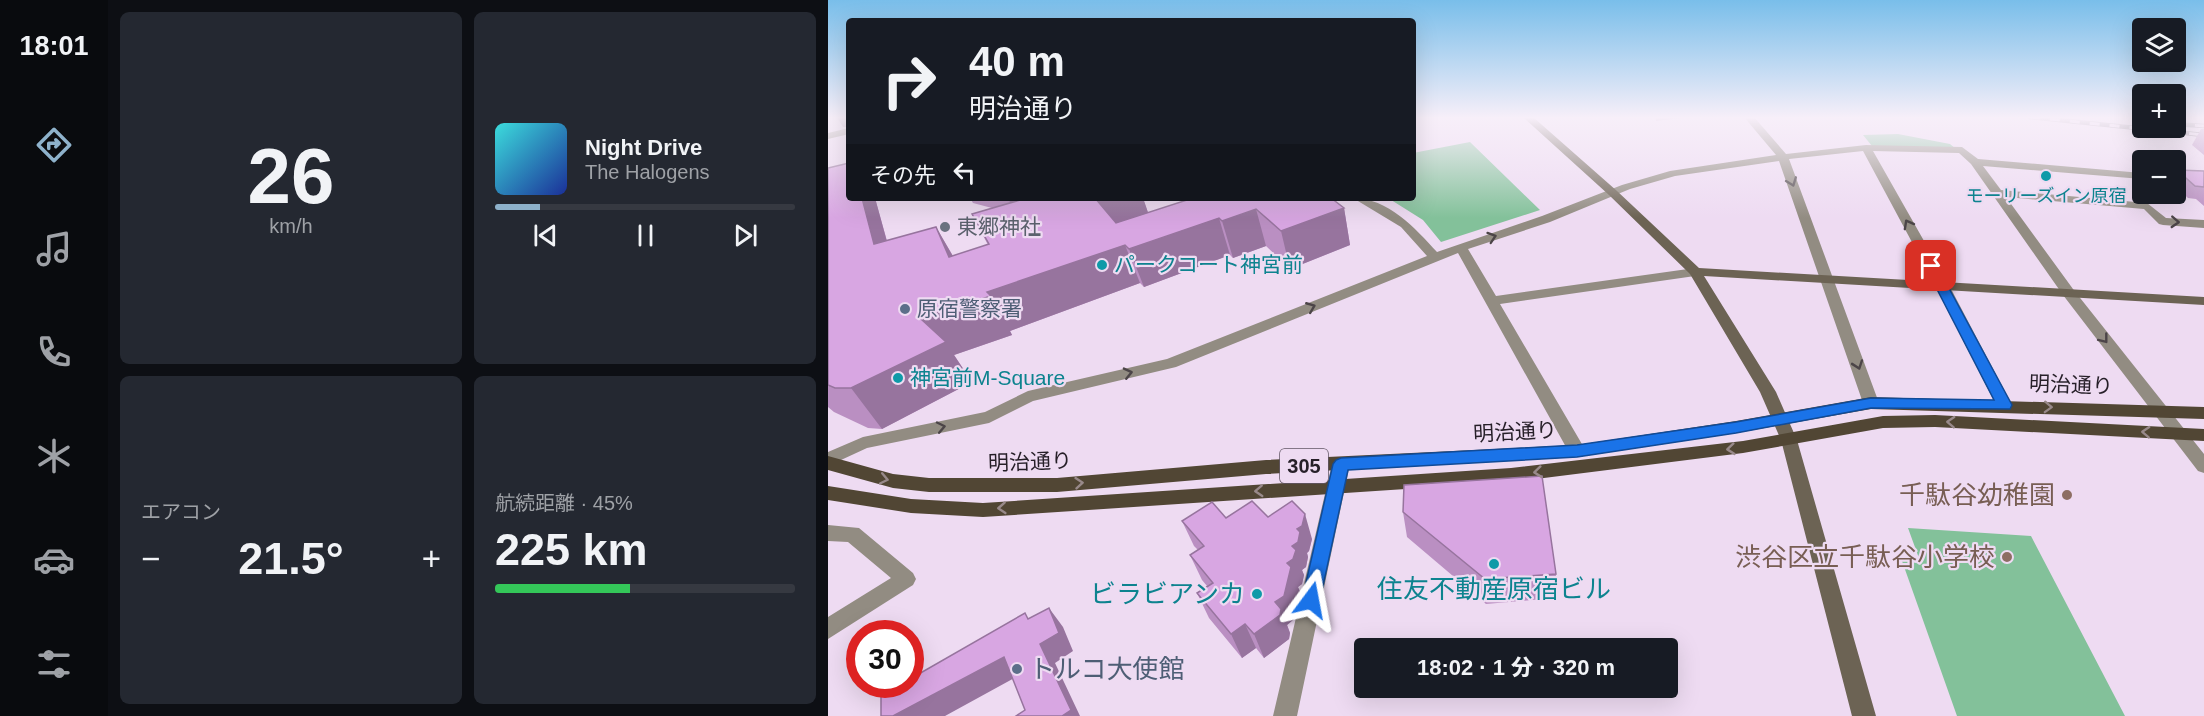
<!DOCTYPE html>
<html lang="ja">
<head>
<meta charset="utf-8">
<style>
	body { margin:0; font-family:Helvetica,"Noto Sans JP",sans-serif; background:#242831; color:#f1f3f6; height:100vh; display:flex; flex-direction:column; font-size:22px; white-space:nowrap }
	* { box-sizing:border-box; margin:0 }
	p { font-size:20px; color:#9ea1a6 }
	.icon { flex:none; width:33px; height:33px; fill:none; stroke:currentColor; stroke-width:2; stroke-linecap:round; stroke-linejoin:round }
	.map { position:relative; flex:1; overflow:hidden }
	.drawer { display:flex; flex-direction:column; gap:12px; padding:12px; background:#0d0f14; width:720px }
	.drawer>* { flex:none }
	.top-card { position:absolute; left:18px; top:18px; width:570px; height:183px; border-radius:6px; box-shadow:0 6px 24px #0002; background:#171b24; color:#f1f3f6; overflow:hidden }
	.tools { position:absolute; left:1304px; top:18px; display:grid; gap:12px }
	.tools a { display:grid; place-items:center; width:54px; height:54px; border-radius:6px; background:#171b24; box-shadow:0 6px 24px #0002; font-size:30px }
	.speed { position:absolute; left:18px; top:620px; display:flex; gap:12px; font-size:30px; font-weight:700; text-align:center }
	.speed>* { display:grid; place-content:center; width:78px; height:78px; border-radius:50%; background:#171b24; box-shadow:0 6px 24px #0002; line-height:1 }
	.speed .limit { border:9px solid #d22; background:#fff; color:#111 }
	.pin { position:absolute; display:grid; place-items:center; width:51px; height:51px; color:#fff; margin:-26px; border-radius:12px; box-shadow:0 3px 9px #0006 }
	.me { position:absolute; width:66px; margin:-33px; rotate:13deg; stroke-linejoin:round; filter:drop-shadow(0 0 4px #0008) }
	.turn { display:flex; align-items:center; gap:21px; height:126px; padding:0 24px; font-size:27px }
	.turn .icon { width:78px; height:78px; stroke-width:2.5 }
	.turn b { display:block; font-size:42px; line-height:51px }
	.then { display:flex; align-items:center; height:57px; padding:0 24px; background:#0003; gap:12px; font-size:22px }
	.big { font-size:45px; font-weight:800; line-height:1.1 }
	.drawer .widget { flex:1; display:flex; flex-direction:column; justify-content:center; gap:9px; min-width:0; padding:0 21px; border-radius:9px; background:#242831 }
	.drawer .dial { align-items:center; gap:0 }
	.dial b { font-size:78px; line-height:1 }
	.song { display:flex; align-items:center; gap:18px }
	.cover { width:72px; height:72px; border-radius:9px; background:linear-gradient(135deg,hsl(180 70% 55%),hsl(230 70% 35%)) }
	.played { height:6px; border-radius:3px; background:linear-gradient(90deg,#8eb2cb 15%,#363941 15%) }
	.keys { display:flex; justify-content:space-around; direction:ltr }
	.heat { display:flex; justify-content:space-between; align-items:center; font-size:33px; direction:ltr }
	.charge { height:9px; border-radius:4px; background:linear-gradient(90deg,#34c759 45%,#363941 0) }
	.drawer .tiles { flex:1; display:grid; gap:12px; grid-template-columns:repeat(2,1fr) }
	.trip { position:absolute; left:526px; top:638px; width:324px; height:60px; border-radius:6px; background:#171b24; box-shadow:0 6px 24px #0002; font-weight:800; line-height:60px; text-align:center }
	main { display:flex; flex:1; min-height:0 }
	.tabs { display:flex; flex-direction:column; width:108px; justify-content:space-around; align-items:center; background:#090b0e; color:#9ea1a6 }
	.tabs .icon { width:42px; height:42px }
	.tabs .current { color:#8eb2cb }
	.tabs b { font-size:27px; color:#f1f3f6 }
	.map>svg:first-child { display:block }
	.green { fill:#83c19a }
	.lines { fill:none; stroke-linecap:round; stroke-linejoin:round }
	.street { fill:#928c82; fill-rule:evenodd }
	.secondary { fill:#6c6354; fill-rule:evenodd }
	.primary { fill:#514634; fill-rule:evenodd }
	.rail-casing { stroke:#6c616f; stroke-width:4.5 }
	.rail { stroke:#eedbf2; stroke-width:3; stroke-dasharray:10; stroke-linecap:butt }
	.wall { fill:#ba8fc2 }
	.shaded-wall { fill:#97749e }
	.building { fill:#d8a6e2; stroke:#97749e; stroke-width:1.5 }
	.oneway { stroke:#4c4548 }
	.oneway2 { stroke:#98898a }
	.route { fill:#1a73e8; stroke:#114b97; stroke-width:1.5 }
	.culture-dot { fill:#0f9aa8; stroke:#eedbf2; stroke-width:2 }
	.worship-dot { fill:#6b7280; stroke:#eedbf2; stroke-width:2 }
	.service-dot { fill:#5c6f8a; stroke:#eedbf2; stroke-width:2 }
	.education-dot { fill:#8d6e63; stroke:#eedbf2; stroke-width:2 }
	.labels { text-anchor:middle; stroke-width:4.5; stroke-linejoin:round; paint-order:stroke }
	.far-culture-label { font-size:18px; fill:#0d838f; stroke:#eedbf2 }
	.shield { fill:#eedbf2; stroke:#625765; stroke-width:1.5 }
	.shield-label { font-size:20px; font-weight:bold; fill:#261f28 }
	.worship-label { font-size:21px; fill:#5b616d; stroke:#eedbf2; text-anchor:start }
	.culture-label { font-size:21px; fill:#0d838f; stroke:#eedbf2; text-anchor:start }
	.service-label { font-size:21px; fill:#4e5e75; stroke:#eedbf2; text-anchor:start }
	.street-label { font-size:21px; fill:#261f28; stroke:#eedbf2 }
	.near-education-label { font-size:26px; fill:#785e54; stroke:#eedbf2; text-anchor:end }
	.near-culture-label { font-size:26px; fill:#0d838f; stroke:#eedbf2 }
	.near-service-label { font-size:26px; fill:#4e5e75; stroke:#eedbf2; text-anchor:start }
</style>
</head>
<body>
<main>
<nav class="tabs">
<b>18:01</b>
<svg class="icon current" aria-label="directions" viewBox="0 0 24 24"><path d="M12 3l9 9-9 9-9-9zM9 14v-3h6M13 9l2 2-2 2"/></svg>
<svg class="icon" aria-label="music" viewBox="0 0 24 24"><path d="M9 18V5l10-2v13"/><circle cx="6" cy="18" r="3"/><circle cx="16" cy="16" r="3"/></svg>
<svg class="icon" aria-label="phone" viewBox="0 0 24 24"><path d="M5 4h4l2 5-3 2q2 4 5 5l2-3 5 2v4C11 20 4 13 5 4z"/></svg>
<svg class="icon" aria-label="climate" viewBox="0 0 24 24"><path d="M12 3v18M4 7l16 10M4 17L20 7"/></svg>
<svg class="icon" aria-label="car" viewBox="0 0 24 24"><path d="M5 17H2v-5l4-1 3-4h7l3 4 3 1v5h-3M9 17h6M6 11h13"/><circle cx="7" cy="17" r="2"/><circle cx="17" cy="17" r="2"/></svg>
<svg class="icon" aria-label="filters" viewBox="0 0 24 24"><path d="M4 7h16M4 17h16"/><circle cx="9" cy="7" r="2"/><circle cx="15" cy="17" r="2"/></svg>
</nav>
<section class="drawer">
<div class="tiles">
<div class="widget dial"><b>26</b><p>km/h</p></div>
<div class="widget">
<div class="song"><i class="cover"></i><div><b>Night Drive</b><p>The Halogens</p></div></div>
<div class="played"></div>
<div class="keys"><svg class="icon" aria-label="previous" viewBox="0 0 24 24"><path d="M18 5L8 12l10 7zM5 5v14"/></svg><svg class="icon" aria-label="pause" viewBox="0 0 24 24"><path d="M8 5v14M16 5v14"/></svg><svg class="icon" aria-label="next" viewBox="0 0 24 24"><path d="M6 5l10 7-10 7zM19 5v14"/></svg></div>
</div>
<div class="widget"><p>エアコン</p>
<div class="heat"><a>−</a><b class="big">21.5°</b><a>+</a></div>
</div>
<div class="widget"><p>航続距離 · 45%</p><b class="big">225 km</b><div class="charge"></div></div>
</div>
</section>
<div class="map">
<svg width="1376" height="716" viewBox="0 0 1376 716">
	<rect width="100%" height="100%" fill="#eedbf2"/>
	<!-- green -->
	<path class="green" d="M 1070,134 L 1122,144 L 1128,149 L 1044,146 L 1035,135 Z
		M 642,142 L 712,210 L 613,242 L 595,220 L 560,198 L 585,198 L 585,153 Z
		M 1080,528 L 1203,536 L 1297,716 L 1129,716 L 1074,561 L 1092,561 Z"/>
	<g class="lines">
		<!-- street -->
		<path class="street" d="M 916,117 L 926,117 L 958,154 L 1038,145 L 1134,147 L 1150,159 L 1314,173 L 1314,179 L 1155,166 L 1173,190 L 1319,203 L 1338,218 L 1376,220 L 1376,228 L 1335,225 L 1331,224 L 1316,209 L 1178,197 L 1245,289 L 1376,454 L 1376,473 L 1370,471 L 1235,295 L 1143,164 L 1131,153 L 1045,151 L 1121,285 L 1184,405 L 1182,409 L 1170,409 L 1168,405 L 1107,285 L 1035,151 L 961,159 L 1051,403 L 1049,407 L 1037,407 L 1035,403 L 951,161 L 847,176 L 802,189 L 722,222 L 640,249 L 668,296 L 867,268 L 874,272 L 867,276 L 672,304 L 758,451 L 755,456 L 749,457 L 743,456 L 630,253 L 348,367 L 205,401 L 161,423 L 39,448 L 0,466 L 0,452 L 35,437 L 157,412 L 200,391 L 339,359 L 599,256 L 573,227 L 525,198 C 560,198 587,228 609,252 L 714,216 L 794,185 L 842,171 L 948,155 Z
			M 21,128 L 21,134 L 0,139 L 0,133 Z
			M 513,457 L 519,459 L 522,464 L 469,716 L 445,716 L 504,464 L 507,459 Z
			M 0,525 L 31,528 L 85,573 L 88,579 L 85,585 L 0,639 L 0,617 L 63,578 L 20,542 L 0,541 Z"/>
		<!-- secondary -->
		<path class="secondary" d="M 695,117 L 705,117 L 789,191 L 871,268 L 1376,297 L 1376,305 L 876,276 L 948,392 L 969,440 L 1048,716 L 1024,716 L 953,440 L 932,392 L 862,274 L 781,195 Z"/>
		<!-- primary -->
		<path class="primary" d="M 1043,397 L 1376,407 L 1376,419 L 1043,409 L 908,433 L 749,457 L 438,474 L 229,492 L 101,492 L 65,488 L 0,470 L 0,456 L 65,474 L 101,478 L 229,478 L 438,460 L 749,445 L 908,421 Z
			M 1107,415 L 1376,429 L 1376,441 L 1107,427 L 1055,428 L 915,453 L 683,482 L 155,517 L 83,513 L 0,500 L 0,486 L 83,499 L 155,503 L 683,468 L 915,441 L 1055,416 Z"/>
		<!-- rail casing -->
		<g class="rail-casing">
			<path id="rail" d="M 1202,117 L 1376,135
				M 1347,124 L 1376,126"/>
		</g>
		<!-- rail -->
		<use href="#rail" class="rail"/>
	</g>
	<!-- wall -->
	<path class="wall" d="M 1373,129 L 1376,129 L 1376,155 L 1364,145 Z
		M 0,168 L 21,198 L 47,198 L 59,241 L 108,227 L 125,256 L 160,245 L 144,214 L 164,208 L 145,203 L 142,198 L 315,198 L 320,213 L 506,200 L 516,208 L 522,245 L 462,269 L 438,246 L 405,258 L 402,255 L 316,287 L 312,283 L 182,331 L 184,335 L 126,355 L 144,382 L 54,429 L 40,428 L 6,412 L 0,407 Z
		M 1349,170 L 1376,171 L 1376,206 L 1368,199 L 1360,198 L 1347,186 L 1347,173 Z
		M 575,512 L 728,574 L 727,598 L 658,604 L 579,537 Z
		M 440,517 L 484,539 L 481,551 L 479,553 L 480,557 L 478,567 L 474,570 L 476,575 L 474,584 L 470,587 L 472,592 L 465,620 L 459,625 L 462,633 L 461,639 L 436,658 L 428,648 L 414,658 L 381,618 L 369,593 L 379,586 L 374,580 L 362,555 L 370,550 L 366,546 L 354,521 L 398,518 Z"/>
	<!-- shaded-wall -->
	<path class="shaded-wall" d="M 9,117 L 21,117 L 21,127 L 15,127 Z
		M 828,117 L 861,117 L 828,121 Z
		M 34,198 L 47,198 L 70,282 L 46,244 Z
		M 180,198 L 218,198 L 188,215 Z
		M 267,198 L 315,198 L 323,221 L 281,234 Z
		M 495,198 L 506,198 L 508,211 L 516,208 L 522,245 L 462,269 L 453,231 Z
		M 428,209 L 438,246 L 405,258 L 394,221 Z
		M 391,218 L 402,255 L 316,287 L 301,249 Z
		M 108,227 L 130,265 L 121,257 Z
		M 297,245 L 312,283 L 182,331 L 184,335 L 126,355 L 144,382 L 54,429 L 23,388 L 92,318 L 159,292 Z
		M 477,514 L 484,539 L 481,551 L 479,553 L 480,557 L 478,567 L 474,570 L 476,575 L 474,584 L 470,587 L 472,592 L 465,620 L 459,625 L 462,633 L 461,639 L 436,658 L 426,634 L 447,602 L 469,529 Z
		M 221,608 L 235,627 L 245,651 L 227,663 L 252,716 L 234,716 L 212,644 Z
		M 417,624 L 428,648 L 414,658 L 403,634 Z
		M 176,657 L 192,675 L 117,716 L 65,716 Z"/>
	<!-- building -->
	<path class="building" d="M 21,163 L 21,198 L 34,198 L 46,244 L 108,227 L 121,257 L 161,244 L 144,214 L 199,198 L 267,198 L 288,223 L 365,198 L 503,198 L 516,208 L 453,231 L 428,209 L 394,221 L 391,218 L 301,249 L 297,245 L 159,292 L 163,296 L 92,318 L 118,342 L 23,388 L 7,388 L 0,385 L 0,168 Z
		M 1349,170 L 1376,171 L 1376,187 L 1367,186 Z
		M 714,476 L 728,574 L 657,579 L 575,512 L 576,485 Z
		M 424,501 L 440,517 L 464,501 L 477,514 L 474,526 L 469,529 L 472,532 L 470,542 L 464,546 L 468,550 L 465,559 L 459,563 L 463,567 L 456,596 L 447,602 L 453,609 L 452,615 L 426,634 L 417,624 L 403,634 L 369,593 L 385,583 L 362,555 L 376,546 L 354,521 L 384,502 L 398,518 Z
		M 221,608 L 231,633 L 212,644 L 243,710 L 234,716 L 188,716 L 197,710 L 176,657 L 65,716 L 53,716 L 53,696 L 73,684 L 82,684 L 82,679 L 197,613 L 200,619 Z"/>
	<!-- one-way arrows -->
	<defs><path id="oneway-chevron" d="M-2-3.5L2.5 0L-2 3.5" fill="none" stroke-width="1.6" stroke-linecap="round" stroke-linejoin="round" transform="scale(1.5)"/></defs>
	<g class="oneway">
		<use href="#oneway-chevron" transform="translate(964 182) rotate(69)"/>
		<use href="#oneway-chevron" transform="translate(1347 222) rotate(3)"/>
		<use href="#oneway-chevron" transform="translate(1080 224) rotate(-119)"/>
		<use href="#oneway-chevron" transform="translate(664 237) rotate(-18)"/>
		<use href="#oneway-chevron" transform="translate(483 307) rotate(-22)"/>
		<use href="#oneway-chevron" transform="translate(1276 339) rotate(52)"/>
		<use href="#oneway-chevron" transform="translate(1030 365) rotate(71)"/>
		<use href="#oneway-chevron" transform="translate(300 373) rotate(-13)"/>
		<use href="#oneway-chevron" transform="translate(113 427) rotate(-12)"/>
	</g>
	<g class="oneway2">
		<use href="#oneway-chevron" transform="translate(1220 407) rotate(2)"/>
		<use href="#oneway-chevron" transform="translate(1123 422) rotate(-177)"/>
		<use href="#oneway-chevron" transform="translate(1318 432) rotate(-177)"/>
		<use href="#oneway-chevron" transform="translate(903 449) rotate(174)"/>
		<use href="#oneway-chevron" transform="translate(710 472) rotate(174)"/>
		<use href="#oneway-chevron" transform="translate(56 479) rotate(12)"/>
		<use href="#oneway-chevron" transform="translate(251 483) rotate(-5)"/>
		<use href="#oneway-chevron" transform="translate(431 491) rotate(177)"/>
		<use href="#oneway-chevron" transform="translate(174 508) rotate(176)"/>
	</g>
	<!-- sky -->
	<linearGradient id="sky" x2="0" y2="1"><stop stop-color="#79beea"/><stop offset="0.54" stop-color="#f7eff9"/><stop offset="1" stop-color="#f7eff9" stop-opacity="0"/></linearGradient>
	<rect width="1376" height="218" fill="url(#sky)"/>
	<!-- route -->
	<path class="route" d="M 1103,262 L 1109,266 L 1184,405 L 1182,409 L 1043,408 L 908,433 L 749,457 L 520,470 L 492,600 L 490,606 L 483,608 L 476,606 L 474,600 L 505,464 L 508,460 L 513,458 L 749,445 L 908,422 L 1043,398 L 1166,400 L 1097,266 Z"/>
	<!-- markers -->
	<g class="culture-dot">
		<circle cx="1218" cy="176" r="6"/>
		<circle cx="274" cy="265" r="6"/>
		<circle cx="70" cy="378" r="6"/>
		<circle cx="666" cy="564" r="6"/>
		<circle cx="429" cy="594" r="6"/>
	</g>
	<circle class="worship-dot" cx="117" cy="227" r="6"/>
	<g class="service-dot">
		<circle cx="77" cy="309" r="6"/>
		<circle cx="189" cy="669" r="6"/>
	</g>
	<g class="education-dot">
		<circle cx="1239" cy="495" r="6"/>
		<circle cx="1179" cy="557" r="6"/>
	</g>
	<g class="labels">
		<!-- far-culture labels -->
		<g class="far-culture-label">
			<text x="1218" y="202">モーリーズイン原宿</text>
		</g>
		<!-- shield labels -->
		<rect class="shield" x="452" y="449" width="48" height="34" rx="4.5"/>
		<g class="shield-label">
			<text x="476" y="473">305</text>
		</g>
		<!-- worship labels -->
		<g class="worship-label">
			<text x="129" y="234">東郷神社</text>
		</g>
		<!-- culture labels -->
		<g class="culture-label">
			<text x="286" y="272">パークコート神宮前</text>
			<text x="82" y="385">神宮前M-Square</text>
		</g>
		<!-- service labels -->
		<g class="service-label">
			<text x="89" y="316">原宿警察署</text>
		</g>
		<!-- street labels -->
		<g class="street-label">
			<text transform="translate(1243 385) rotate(2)" y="7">明治通り</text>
			<text transform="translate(687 432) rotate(-3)" y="7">明治通り</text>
			<text transform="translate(202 462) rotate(-2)" y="7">明治通り</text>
		</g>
		<!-- near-education labels -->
		<g class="near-education-label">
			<text x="1227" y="504">千駄谷幼稚園</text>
			<text x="1167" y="566">渋谷区立千駄谷小学校</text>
		</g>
		<!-- near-culture labels -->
		<g class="near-culture-label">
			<text x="666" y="598">住友不動産原宿ビル</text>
			<text x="417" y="603" text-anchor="end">ビラビアンカ</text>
		</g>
		<!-- near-service labels -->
		<g class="near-service-label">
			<text x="201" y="678">トルコ大使館</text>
		</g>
	</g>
</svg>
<div class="tools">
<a><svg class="icon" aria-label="layers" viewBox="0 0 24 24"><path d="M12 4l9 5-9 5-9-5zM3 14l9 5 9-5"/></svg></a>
<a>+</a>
<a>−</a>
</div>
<div class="speed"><div class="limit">30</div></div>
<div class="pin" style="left:1103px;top:266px;background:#d93025"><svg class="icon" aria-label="arrive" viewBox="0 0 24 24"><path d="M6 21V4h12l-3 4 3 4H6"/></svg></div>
<svg class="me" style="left:483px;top:600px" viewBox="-20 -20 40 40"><path d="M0-17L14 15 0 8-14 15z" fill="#1a73e8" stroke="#fff" stroke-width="4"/></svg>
<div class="trip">18:02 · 1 分 · 320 m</div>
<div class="top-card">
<div class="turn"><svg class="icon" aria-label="right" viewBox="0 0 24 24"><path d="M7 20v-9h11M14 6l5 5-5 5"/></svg><div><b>40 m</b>明治通り</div></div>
<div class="then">その先<svg class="icon" aria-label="left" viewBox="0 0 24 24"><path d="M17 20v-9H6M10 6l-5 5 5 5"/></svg></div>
</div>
</div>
</main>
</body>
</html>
